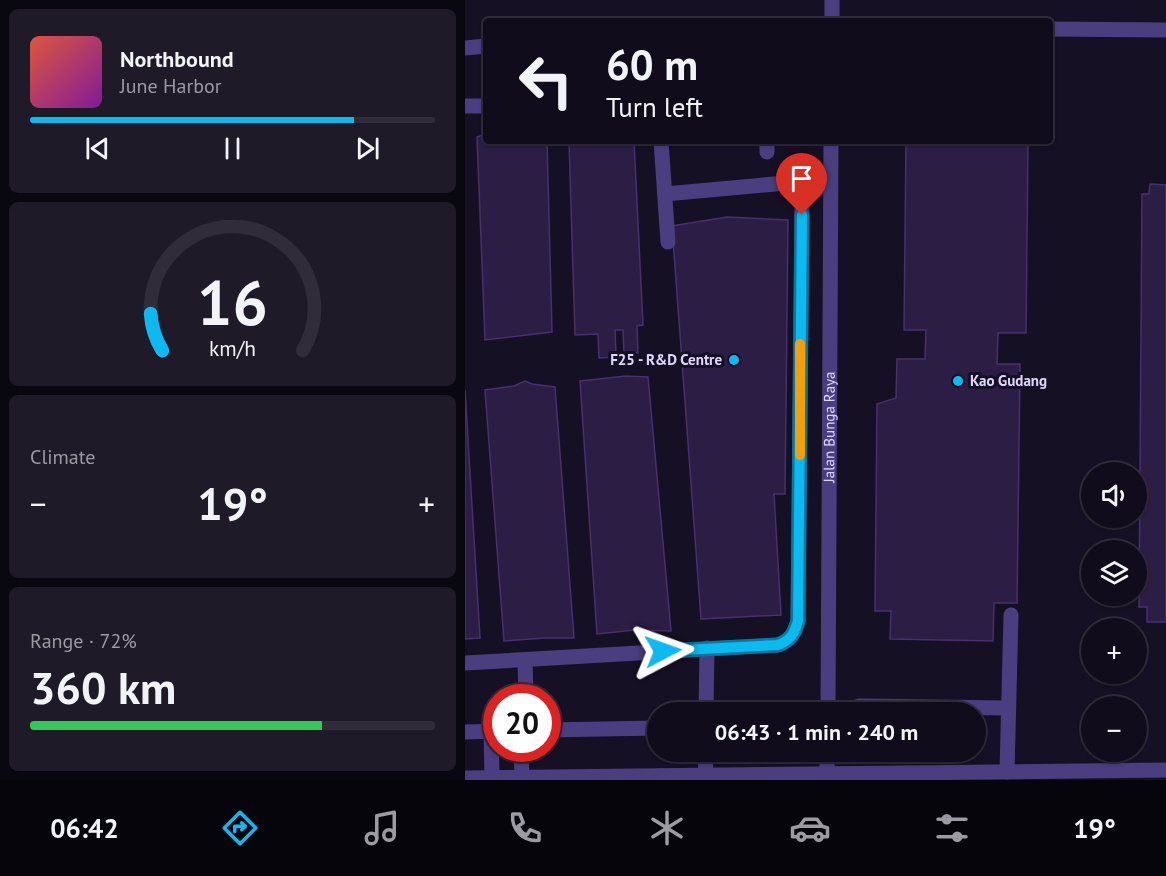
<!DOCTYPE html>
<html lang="en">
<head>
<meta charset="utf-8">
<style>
	body { margin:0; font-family:"PT Sans",sans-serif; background:#1e1a28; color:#f1f3f6; height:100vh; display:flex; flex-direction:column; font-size:22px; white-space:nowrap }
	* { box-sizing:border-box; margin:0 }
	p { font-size:20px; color:#9c9ba3 }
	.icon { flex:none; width:33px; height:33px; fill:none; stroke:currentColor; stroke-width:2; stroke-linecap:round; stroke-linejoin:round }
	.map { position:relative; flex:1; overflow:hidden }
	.side { display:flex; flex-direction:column; gap:9px; padding:9px; background:#09070f; width:465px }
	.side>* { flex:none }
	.guide { position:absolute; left:18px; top:18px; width:570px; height:126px; border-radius:6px; box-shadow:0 2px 4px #0004,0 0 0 2px #302c3a; background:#100c1b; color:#f1f3f6; overflow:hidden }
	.tools { position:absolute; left:616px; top:462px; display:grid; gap:12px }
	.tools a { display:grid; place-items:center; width:66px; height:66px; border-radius:50%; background:#100c1b; box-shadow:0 2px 4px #0004,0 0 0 2px #302c3a; font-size:30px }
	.speed { position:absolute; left:18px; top:684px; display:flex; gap:12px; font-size:30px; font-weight:700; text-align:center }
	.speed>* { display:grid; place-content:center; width:78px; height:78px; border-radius:50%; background:#100c1b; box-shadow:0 2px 4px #0004,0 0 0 2px #302c3a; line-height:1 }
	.speed .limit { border:9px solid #d22; background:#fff; color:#111 }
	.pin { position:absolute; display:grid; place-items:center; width:51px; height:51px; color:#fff; margin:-62px -26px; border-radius:50% 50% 50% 0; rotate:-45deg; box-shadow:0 0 6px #0007 }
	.pin .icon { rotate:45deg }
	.me { position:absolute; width:66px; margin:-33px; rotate:86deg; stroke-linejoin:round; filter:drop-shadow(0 0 4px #0008) }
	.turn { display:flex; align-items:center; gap:21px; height:126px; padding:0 24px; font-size:27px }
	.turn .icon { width:78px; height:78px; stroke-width:2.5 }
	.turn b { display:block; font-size:42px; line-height:51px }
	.big { font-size:45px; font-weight:600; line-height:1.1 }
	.side .widget { flex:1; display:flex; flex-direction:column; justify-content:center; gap:9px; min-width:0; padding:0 21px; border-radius:9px; background:#1e1a28 }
	.side .dial { align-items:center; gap:0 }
	.dial svg { height:156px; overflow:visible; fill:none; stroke:#302c3a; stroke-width:7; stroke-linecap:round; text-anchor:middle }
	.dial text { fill:#f1f3f6; stroke:none }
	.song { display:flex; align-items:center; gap:18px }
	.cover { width:72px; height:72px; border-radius:9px; background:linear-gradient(135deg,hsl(10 70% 55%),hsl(290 70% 35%)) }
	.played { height:6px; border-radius:3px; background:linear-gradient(90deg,#0db9f1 80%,#302c3a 80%) }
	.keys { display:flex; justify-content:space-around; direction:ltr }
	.heat { display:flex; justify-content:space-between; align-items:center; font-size:33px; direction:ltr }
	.charge { height:9px; border-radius:4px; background:linear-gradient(90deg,#34c759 72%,#302c3a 0) }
	.trip { position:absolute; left:182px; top:702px; width:339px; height:60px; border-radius:30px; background:#100c1b; box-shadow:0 2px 4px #0004,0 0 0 2px #302c3a; font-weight:600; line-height:60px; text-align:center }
	.menu { display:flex; height:96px; justify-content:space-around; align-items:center; background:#06050b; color:#9c9ba3 }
	.menu .icon { width:42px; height:42px }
	.menu .active { color:#0db9f1 }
	.menu b { font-size:27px; color:#f1f3f6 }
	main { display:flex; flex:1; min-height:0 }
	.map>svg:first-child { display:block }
	.building { fill:#2b1d44; stroke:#46306f; stroke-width:1.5 }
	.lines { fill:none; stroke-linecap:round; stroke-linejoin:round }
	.minor { stroke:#4a3e81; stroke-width:15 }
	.route-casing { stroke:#08789d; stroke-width:15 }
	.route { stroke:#0db9f1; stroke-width:10 }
	.slow { stroke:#f59e0b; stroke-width:10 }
	.poi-dot { fill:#0db9f1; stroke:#161024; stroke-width:2 }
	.labels { text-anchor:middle; stroke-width:6; stroke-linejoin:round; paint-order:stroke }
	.poi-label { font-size:15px; font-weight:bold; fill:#e0d5fd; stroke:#161024; text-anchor:end }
	.street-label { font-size:15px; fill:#e0d5fd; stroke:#161024 }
</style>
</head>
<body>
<main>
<section class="side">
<div class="widget">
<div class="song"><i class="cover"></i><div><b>Northbound</b><p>June Harbor</p></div></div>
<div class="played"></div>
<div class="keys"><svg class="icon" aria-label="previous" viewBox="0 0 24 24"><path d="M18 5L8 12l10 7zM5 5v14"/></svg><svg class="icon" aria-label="pause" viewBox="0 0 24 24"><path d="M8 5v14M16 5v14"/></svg><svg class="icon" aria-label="next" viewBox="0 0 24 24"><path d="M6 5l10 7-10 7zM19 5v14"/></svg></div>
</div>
<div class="widget dial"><svg viewBox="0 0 100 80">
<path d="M14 69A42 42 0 1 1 86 69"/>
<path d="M14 69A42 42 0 0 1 8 50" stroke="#0db9f1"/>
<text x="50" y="56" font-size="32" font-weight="700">16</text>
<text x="50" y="72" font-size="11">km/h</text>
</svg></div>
<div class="widget"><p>Climate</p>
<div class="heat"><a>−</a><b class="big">19°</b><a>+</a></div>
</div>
<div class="widget"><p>Range · 72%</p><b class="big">360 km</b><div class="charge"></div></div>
</section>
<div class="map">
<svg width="701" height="780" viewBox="0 0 701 780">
	<rect width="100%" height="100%" fill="#161024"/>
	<!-- building -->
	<path class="building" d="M 21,134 L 21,141 L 82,141 L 87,332 L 20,340 L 12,137 Z
		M 104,141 L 169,141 L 178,325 L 172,326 L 173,353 L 159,353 L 158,330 L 150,330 L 151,357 L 134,358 L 133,334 L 110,335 Z
		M 441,141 L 563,141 L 561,333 L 533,333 L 532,364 L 555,364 L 552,603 L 529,603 L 528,641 L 425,639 L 426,611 L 410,611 L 412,404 L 431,398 L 432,359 L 460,359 L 461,330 L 439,330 Z
		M 685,184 L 701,185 L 701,622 L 682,622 L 682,607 L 674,607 L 677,194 L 684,194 Z
		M 262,217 L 323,220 L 320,494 L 309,494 L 316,615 L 236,619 L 207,226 Z
		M 161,376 L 183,377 L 206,631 L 170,630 L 132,634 L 115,381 Z
		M 60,381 L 67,384 L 90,387 L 109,638 L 79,638 L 39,641 L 20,390 L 49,386 Z
		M 0,390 L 15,638 L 0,639 Z"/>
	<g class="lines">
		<!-- minor -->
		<g class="minor">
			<path d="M 367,0 L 367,21"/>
			<path d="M 585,29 L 701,30"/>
			<path d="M 0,48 L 21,46"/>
			<path d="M 0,106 L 21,106"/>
			<path d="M 196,141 L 203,242"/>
			<path d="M 302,141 L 302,152"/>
			<path d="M 60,660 L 61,698"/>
			<path d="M 0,663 L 313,645 C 326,640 329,634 333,621 L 337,191 L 335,186 L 331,182 L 200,194"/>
			<path d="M 394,706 L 543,708"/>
			<path d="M 241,712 L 242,648"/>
			<path id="s1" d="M 363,712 L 366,141"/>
			<path d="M 82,730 L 192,728"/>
			<path d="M 26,731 L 27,778"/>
			<path d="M 0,732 L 32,731"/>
			<path d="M 56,748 L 57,778"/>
			<path d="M 240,752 L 241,776"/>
			<path d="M 542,772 L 546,615"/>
			<path d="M 0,778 L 701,770"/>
			<path d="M 362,780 L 362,752"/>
		</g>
	</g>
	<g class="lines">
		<!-- route casing -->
		<g class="route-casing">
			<path id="route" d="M 198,651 L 313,645 C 326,640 329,634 333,621 L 337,215"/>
		</g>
		<!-- route -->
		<use href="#route" class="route"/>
		<!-- slow -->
		<path class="slow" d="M 335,455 L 335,344"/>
	</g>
	<!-- markers -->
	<g class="poi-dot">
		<circle cx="269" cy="360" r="6"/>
		<circle cx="493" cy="381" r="6"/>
	</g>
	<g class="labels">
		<!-- poi labels -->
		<g class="poi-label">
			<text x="257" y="365">F25 - R&amp;D Centre</text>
			<text x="505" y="386" text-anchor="start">Kao Gudang</text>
		</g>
		<!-- street labels -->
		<g class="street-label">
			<text dy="5" stroke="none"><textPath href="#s1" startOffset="285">Jalan Bunga Raya</textPath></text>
		</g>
	</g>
</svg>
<div class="tools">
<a><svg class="icon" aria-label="sound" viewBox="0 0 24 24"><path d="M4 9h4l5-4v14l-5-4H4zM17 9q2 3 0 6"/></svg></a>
<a><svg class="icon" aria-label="layers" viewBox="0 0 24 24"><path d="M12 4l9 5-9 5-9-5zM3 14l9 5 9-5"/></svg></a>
<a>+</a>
<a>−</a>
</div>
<div class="speed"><div class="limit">20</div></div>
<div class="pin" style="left:337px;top:215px;background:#d93025"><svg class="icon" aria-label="arrive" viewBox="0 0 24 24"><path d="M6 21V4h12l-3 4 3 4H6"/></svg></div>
<svg class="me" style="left:198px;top:651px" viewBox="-20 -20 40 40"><path d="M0-17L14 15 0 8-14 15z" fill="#0db9f1" stroke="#fff" stroke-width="4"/></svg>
<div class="trip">06:43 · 1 min · 240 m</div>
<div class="guide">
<div class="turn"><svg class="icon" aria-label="left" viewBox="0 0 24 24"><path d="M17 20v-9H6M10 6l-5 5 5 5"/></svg><div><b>60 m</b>Turn left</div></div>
</div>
</div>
</main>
<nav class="menu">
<b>06:42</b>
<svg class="icon active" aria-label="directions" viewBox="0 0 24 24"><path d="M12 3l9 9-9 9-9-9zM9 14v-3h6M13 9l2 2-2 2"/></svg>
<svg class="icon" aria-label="music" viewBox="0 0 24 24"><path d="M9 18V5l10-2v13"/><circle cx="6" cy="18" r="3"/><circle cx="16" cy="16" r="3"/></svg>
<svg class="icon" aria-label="phone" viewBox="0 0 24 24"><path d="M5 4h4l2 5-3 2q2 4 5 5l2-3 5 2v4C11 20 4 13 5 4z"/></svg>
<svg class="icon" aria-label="climate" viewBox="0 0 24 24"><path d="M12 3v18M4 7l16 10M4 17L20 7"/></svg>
<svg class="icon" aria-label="car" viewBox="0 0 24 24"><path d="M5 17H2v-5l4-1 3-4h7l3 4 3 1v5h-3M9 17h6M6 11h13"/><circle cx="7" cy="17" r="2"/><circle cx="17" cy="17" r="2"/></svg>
<svg class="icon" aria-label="filters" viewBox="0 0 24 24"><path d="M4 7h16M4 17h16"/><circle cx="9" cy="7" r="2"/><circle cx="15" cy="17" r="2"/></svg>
<b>19°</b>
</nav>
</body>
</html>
